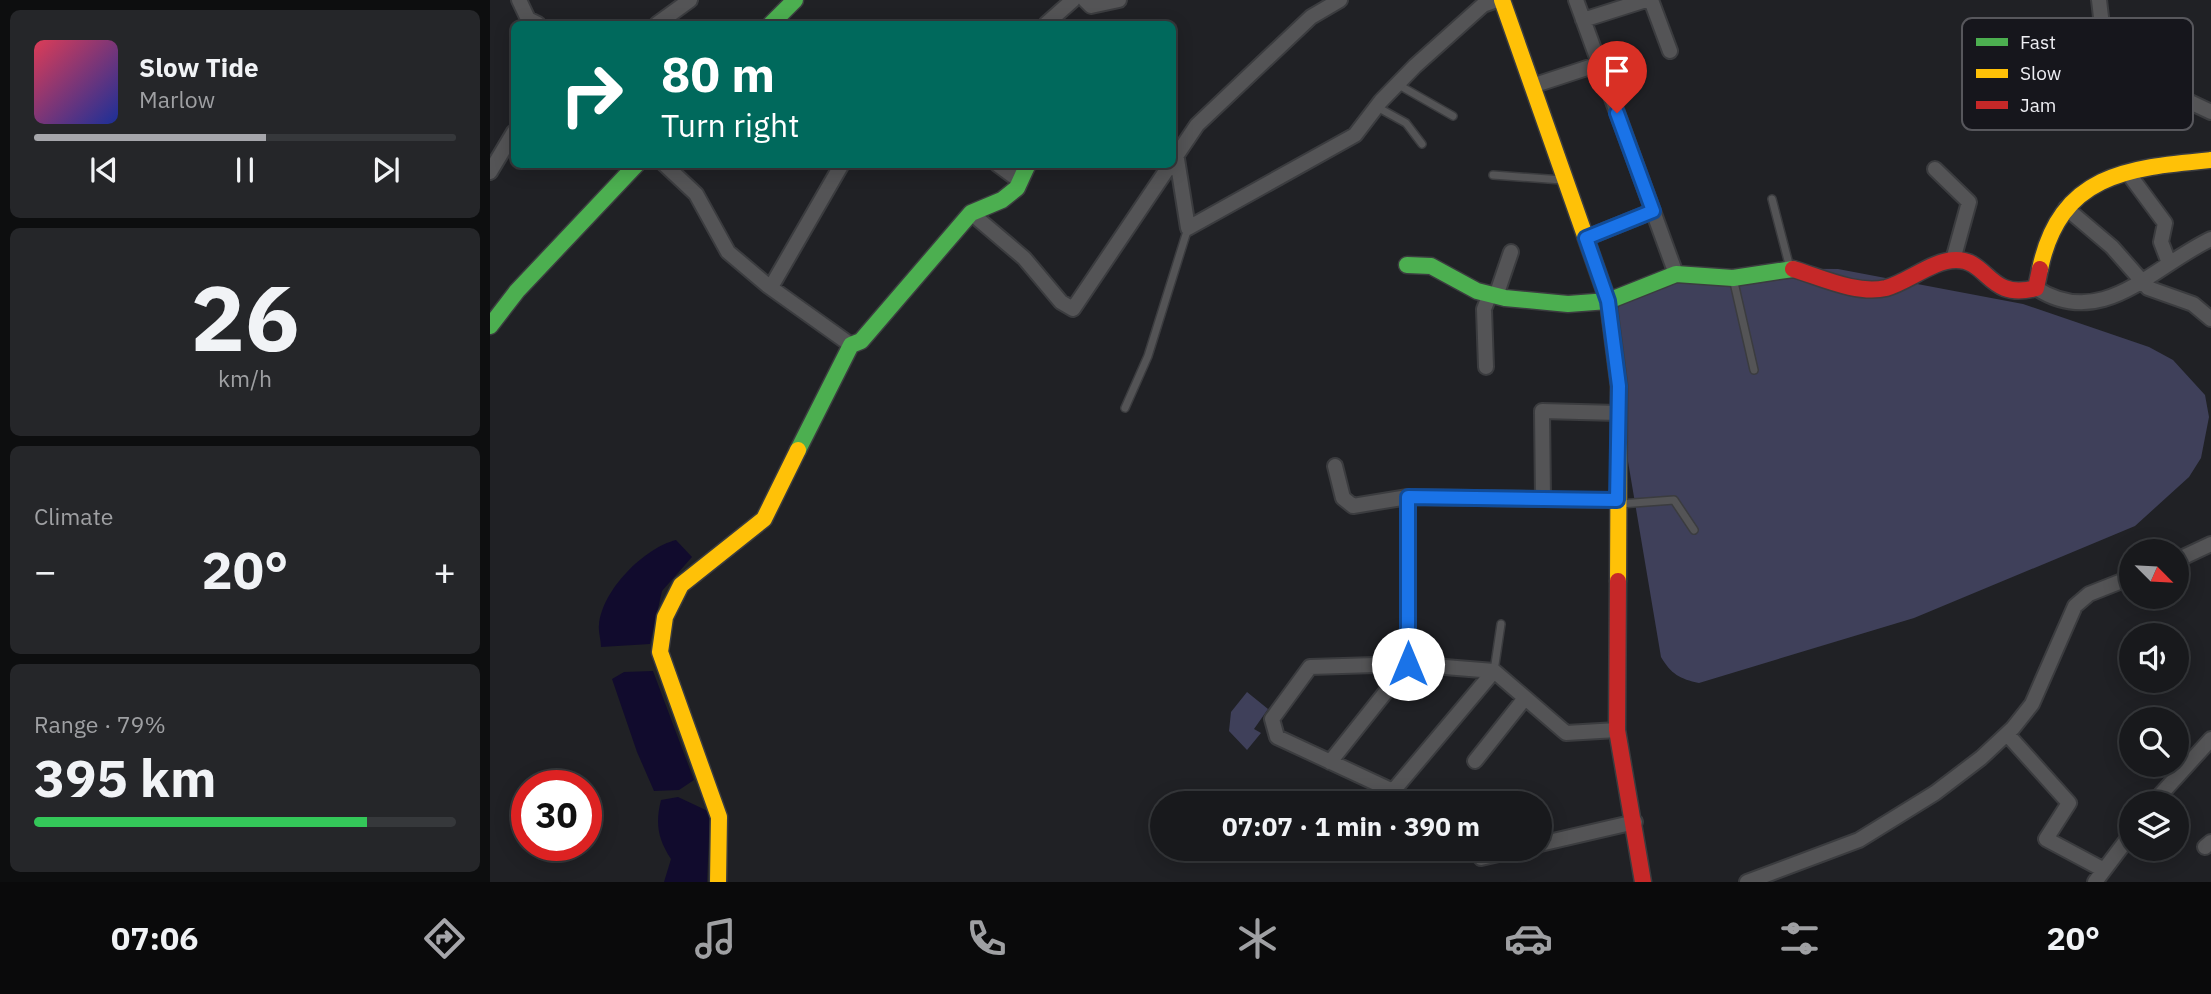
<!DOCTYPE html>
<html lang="en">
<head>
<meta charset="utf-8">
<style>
	body { margin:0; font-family:"IBM Plex Sans",sans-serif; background:#252629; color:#f1f3f6; height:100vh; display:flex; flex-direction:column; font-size:26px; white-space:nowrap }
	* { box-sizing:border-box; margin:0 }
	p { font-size:23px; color:#9fa0a3 }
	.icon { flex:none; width:38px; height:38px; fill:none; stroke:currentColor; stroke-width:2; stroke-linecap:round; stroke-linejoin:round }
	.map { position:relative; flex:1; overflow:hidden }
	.drawer { display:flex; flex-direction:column; gap:10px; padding:10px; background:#0d0e0f; width:490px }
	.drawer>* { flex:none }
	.top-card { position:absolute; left:21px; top:21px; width:665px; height:147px; border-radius:10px; box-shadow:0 4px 18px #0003,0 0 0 2px #36383b; background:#00695c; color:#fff; overflow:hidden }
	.needle { width:46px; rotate:114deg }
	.fabs { position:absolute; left:1629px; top:539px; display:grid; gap:14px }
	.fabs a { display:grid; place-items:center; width:70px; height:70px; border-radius:50%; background:#18191c; box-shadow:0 4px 18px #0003,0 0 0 2px #36383b; font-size:35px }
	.speed { position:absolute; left:21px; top:770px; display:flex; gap:14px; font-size:35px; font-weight:700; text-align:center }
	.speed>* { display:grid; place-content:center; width:91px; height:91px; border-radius:50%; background:#18191c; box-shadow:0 4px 18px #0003,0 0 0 2px #36383b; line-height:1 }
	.speed .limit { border:10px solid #d22; background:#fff; color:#111 }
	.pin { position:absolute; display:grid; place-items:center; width:60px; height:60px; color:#fff; margin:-72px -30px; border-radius:50% 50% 50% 0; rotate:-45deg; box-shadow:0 0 7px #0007 }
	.pin .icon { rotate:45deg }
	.me { position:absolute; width:77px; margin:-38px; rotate:0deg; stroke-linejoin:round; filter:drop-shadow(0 0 5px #0008) }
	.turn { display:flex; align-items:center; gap:24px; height:147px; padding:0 35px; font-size:32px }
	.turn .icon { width:91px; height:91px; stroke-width:2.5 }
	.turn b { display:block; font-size:49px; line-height:60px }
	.big { font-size:52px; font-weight:700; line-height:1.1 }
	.drawer .tile { flex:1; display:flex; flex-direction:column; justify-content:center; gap:10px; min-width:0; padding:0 24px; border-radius:10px; background:#252629 }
	.drawer .dial { align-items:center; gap:0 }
	.dial b { font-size:91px; line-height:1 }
	.song { display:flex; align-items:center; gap:21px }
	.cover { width:84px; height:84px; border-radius:10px; background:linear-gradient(135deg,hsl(350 70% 55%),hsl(230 70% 35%)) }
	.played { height:7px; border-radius:4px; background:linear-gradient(90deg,#a6a6ab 55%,#36383b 55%) }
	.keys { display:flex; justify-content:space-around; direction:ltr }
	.heat { display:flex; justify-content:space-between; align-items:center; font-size:38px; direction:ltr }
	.charge { height:10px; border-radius:5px; background:linear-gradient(90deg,#34c759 79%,#36383b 0) }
	.trip { position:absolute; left:660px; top:791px; width:402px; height:70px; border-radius:35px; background:#18191c; box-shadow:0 4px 18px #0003,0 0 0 2px #36383b; font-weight:700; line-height:70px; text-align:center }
	.dock { display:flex; height:112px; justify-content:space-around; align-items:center; background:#0a0a0b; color:#9fa0a3 }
	.dock .icon { width:49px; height:49px }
	.dock .selected { color:#a6a6ab }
	.dock b { font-size:32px; color:#f1f3f6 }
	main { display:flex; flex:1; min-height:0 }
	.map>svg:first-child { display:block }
	.green { fill:#3f405a }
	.water { fill:#110b2d }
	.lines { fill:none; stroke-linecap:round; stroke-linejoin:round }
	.lane-casing { stroke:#3b3c3f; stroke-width:10 }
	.street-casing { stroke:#3b3c3f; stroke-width:18 }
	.fast-casing { stroke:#3b3c3f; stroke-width:19 }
	.slow-casing { stroke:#3b3c3f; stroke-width:19 }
	.jam-casing { stroke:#3b3c3f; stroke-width:19 }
	.lane { stroke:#545456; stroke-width:7 }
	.street { stroke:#545456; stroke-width:14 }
	.fast { stroke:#4caf50; stroke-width:16 }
	.slow { stroke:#ffc107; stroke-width:16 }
	.jam { stroke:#c62828; stroke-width:16 }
	.route-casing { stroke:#114b97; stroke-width:18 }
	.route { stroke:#1a73e8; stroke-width:12 }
	.key { fill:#16161c; stroke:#57575c; stroke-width:2 }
	.key-label { font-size:19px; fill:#eeeef3 }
</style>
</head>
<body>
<main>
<section class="drawer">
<div class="tile">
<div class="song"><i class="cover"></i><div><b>Slow Tide</b><p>Marlow</p></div></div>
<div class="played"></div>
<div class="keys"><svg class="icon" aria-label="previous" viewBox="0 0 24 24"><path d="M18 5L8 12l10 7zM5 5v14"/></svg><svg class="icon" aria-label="pause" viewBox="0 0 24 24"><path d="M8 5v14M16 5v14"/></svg><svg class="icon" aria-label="next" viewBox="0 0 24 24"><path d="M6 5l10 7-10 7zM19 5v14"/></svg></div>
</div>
<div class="tile dial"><b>26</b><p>km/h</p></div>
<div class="tile"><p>Climate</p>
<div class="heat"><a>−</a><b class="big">20°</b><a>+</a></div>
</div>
<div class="tile"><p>Range · 79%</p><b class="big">395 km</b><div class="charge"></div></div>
</section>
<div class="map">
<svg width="1721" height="882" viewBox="0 0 1721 882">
	<rect width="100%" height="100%" fill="#202125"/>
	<!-- green -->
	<path class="green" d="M 1252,268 L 1348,269 L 1533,304 L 1659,347 L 1683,360 L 1715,395 L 1719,417 L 1711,458 L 1699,477 L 1645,526 L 1424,618 L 1209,683 C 1190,679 1181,674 1171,657 L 1118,343 L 1121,317 L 1130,305 L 1202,274 Z
		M 757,692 L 778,709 L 764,729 L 771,733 L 757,750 L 739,731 L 741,712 Z"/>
	<!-- water -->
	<path class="water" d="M 186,540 L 202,557 L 172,591 L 160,644 L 111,647 C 111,640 108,631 109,625 C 112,590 154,548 186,540 Z
		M 163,671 L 204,780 L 189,790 L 164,791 L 147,752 L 122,679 L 134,672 Z
		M 188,797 L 220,812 L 217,882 L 174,882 L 181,859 C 168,839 165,824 171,800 Z"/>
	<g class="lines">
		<!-- lane casing -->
		<g class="lane-casing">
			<path id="lane" d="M 907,84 L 963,116
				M 887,107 L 916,123 L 932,144
				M 1003,175 L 1072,180
				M 1282,199 L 1300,268
				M 1243,278 L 1264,370
				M 635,408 L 658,356 L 698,228
				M 1130,504 L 1184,500 L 1204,530
				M 1004,671 L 1011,624"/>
		</g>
		<!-- street casing -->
		<g class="street-casing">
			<path id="street" d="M 29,0 L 38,19 L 48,24
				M 595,0 L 601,6 L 629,0
				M 1086,0 L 1186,274
				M 1161,0 L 1180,51
				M 1609,0 L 1613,34 L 1630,69 L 1721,112
				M 1093,20 L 1156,0
				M 167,24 L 200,0
				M 556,24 L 583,0
				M 1042,86 L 1109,64
				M 687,159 L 698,228 L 865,135 L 891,101 L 925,66 L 993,5 L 1007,0
				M 174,164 L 206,194 L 238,252 L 277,285 L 361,345
				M 507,164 L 530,181
				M 1445,169 L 1479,202 L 1463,260
				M 0,172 L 24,132
				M 1638,173 L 1675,223 L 1671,242 L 1679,263
				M 1576,208 L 1622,247 L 1658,288 L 1703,304 L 1721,319
				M 481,213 L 534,258 L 571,302 L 583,309 L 707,125 L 821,17 L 850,0
				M 1096,238 L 1163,211
				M 281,287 L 352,164
				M 1546,288 C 1612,331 1662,267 1721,239
				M 1006,296 L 1021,252
				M 996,367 L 994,309 L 1000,294
				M 845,466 L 853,498 L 863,506 L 918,497 L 1127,500
				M 1053,499 L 1052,411 L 1128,413
				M 1687,560 L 1721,544
				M 1004,671 L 903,791 L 787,737 L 782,719 L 820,667 L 918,664 L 1004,671 L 1076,733 L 1127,730
				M 1517,734 L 1579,803 L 1556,839 L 1614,870
				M 985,761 L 1035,698
				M 840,762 L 918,664 L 918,497
				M 1663,803 L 1721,739
				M 1050,844 L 1145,822
				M 1715,847 L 1721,842
				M 991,858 L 1030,849
				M 1257,882 L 1369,840 L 1445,793 L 1491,758 L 1523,728 L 1542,704 L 1585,606 L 1599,594 L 1642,577
				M 1605,882 L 1642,833"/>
		</g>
		<!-- fast casing -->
		<g class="fast-casing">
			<path id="fast" d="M 281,24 L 305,0
				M 917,265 L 941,266 L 987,291 L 1015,298 L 1078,304 L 1118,301 L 1186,274 L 1243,278 L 1303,269
				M 0,326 L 27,291 L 147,164
				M 308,450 L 361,345 L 371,341 L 481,213 L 512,200 L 527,188 L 538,164"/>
		</g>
		<!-- slow casing -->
		<g class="slow-casing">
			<path id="slow" d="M 1012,0 L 1118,301 L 1129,386 L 1128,581
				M 1550,269 C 1570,174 1637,168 1721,160
				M 228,882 L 229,817 L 170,652 L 175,617 L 191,585 L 274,519 L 308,450"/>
		</g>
		<!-- jam casing -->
		<g class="jam-casing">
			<path id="jam" d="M 1303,269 C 1330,277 1367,295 1396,288 C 1418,282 1443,260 1466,260 C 1499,260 1498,301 1546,288 L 1550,269
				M 1128,581 L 1127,730 L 1153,882"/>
		</g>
		<!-- lane -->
		<use href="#lane" class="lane"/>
		<!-- street -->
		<use href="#street" class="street"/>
		<!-- fast -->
		<use href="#fast" class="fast"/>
		<!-- slow -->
		<use href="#slow" class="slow"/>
		<!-- jam -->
		<use href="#jam" class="jam"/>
	</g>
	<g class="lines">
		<!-- route casing -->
		<g class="route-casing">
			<path id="route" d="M 918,664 L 918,497 L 1127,500 L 1129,386 L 1118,301 L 1096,238 L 1163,211 L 1127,113"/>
		</g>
		<!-- route -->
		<use href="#route" class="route"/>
	</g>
	<!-- legend -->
	<rect x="1472" y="18" width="231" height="112" rx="10" class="key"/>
	<rect x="1486" y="38" width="32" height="8" fill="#4caf50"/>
	<rect x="1486" y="69" width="32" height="9" fill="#ffc107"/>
	<rect x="1486" y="101" width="32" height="8" fill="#c62828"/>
	<g class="key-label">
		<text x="1530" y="49">Fast</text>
		<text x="1530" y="80">Slow</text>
		<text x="1530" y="112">Jam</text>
	</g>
</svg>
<div class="fabs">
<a><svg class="needle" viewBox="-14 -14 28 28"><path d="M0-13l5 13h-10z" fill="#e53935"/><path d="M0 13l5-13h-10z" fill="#9fa0a3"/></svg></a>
<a><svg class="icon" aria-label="sound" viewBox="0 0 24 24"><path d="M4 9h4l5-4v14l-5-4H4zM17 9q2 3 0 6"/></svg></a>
<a><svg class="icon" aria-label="search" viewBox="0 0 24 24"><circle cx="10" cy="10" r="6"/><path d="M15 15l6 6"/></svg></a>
<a><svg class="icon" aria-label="layers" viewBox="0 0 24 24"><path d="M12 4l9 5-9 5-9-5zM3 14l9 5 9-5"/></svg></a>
</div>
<div class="speed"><div class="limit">30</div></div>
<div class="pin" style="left:1127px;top:113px;background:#d93025"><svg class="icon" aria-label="arrive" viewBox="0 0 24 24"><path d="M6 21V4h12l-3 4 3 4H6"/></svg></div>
<svg class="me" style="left:918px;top:664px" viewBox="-20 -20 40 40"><circle r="19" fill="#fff"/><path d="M0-13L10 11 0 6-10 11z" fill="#1a73e8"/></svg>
<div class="trip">07:07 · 1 min · 390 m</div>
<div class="top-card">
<div class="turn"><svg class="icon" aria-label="right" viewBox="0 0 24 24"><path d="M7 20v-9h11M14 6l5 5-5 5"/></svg><div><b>80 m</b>Turn right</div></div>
</div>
</div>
</main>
<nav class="dock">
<b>07:06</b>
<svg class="icon selected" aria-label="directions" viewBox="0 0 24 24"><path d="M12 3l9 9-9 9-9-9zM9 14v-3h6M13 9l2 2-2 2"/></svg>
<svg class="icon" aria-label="music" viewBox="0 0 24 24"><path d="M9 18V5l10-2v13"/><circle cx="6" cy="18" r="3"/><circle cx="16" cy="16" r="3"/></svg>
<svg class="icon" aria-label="phone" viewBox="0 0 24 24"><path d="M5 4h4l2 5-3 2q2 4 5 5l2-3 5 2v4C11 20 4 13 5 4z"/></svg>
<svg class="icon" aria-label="climate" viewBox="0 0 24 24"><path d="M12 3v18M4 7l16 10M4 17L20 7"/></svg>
<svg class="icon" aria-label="car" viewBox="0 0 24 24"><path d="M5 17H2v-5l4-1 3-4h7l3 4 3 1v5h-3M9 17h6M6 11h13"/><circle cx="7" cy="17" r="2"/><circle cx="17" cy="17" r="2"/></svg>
<svg class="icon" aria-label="filters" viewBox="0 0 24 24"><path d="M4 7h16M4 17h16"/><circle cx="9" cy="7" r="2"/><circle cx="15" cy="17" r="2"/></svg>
<b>20°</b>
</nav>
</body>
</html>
